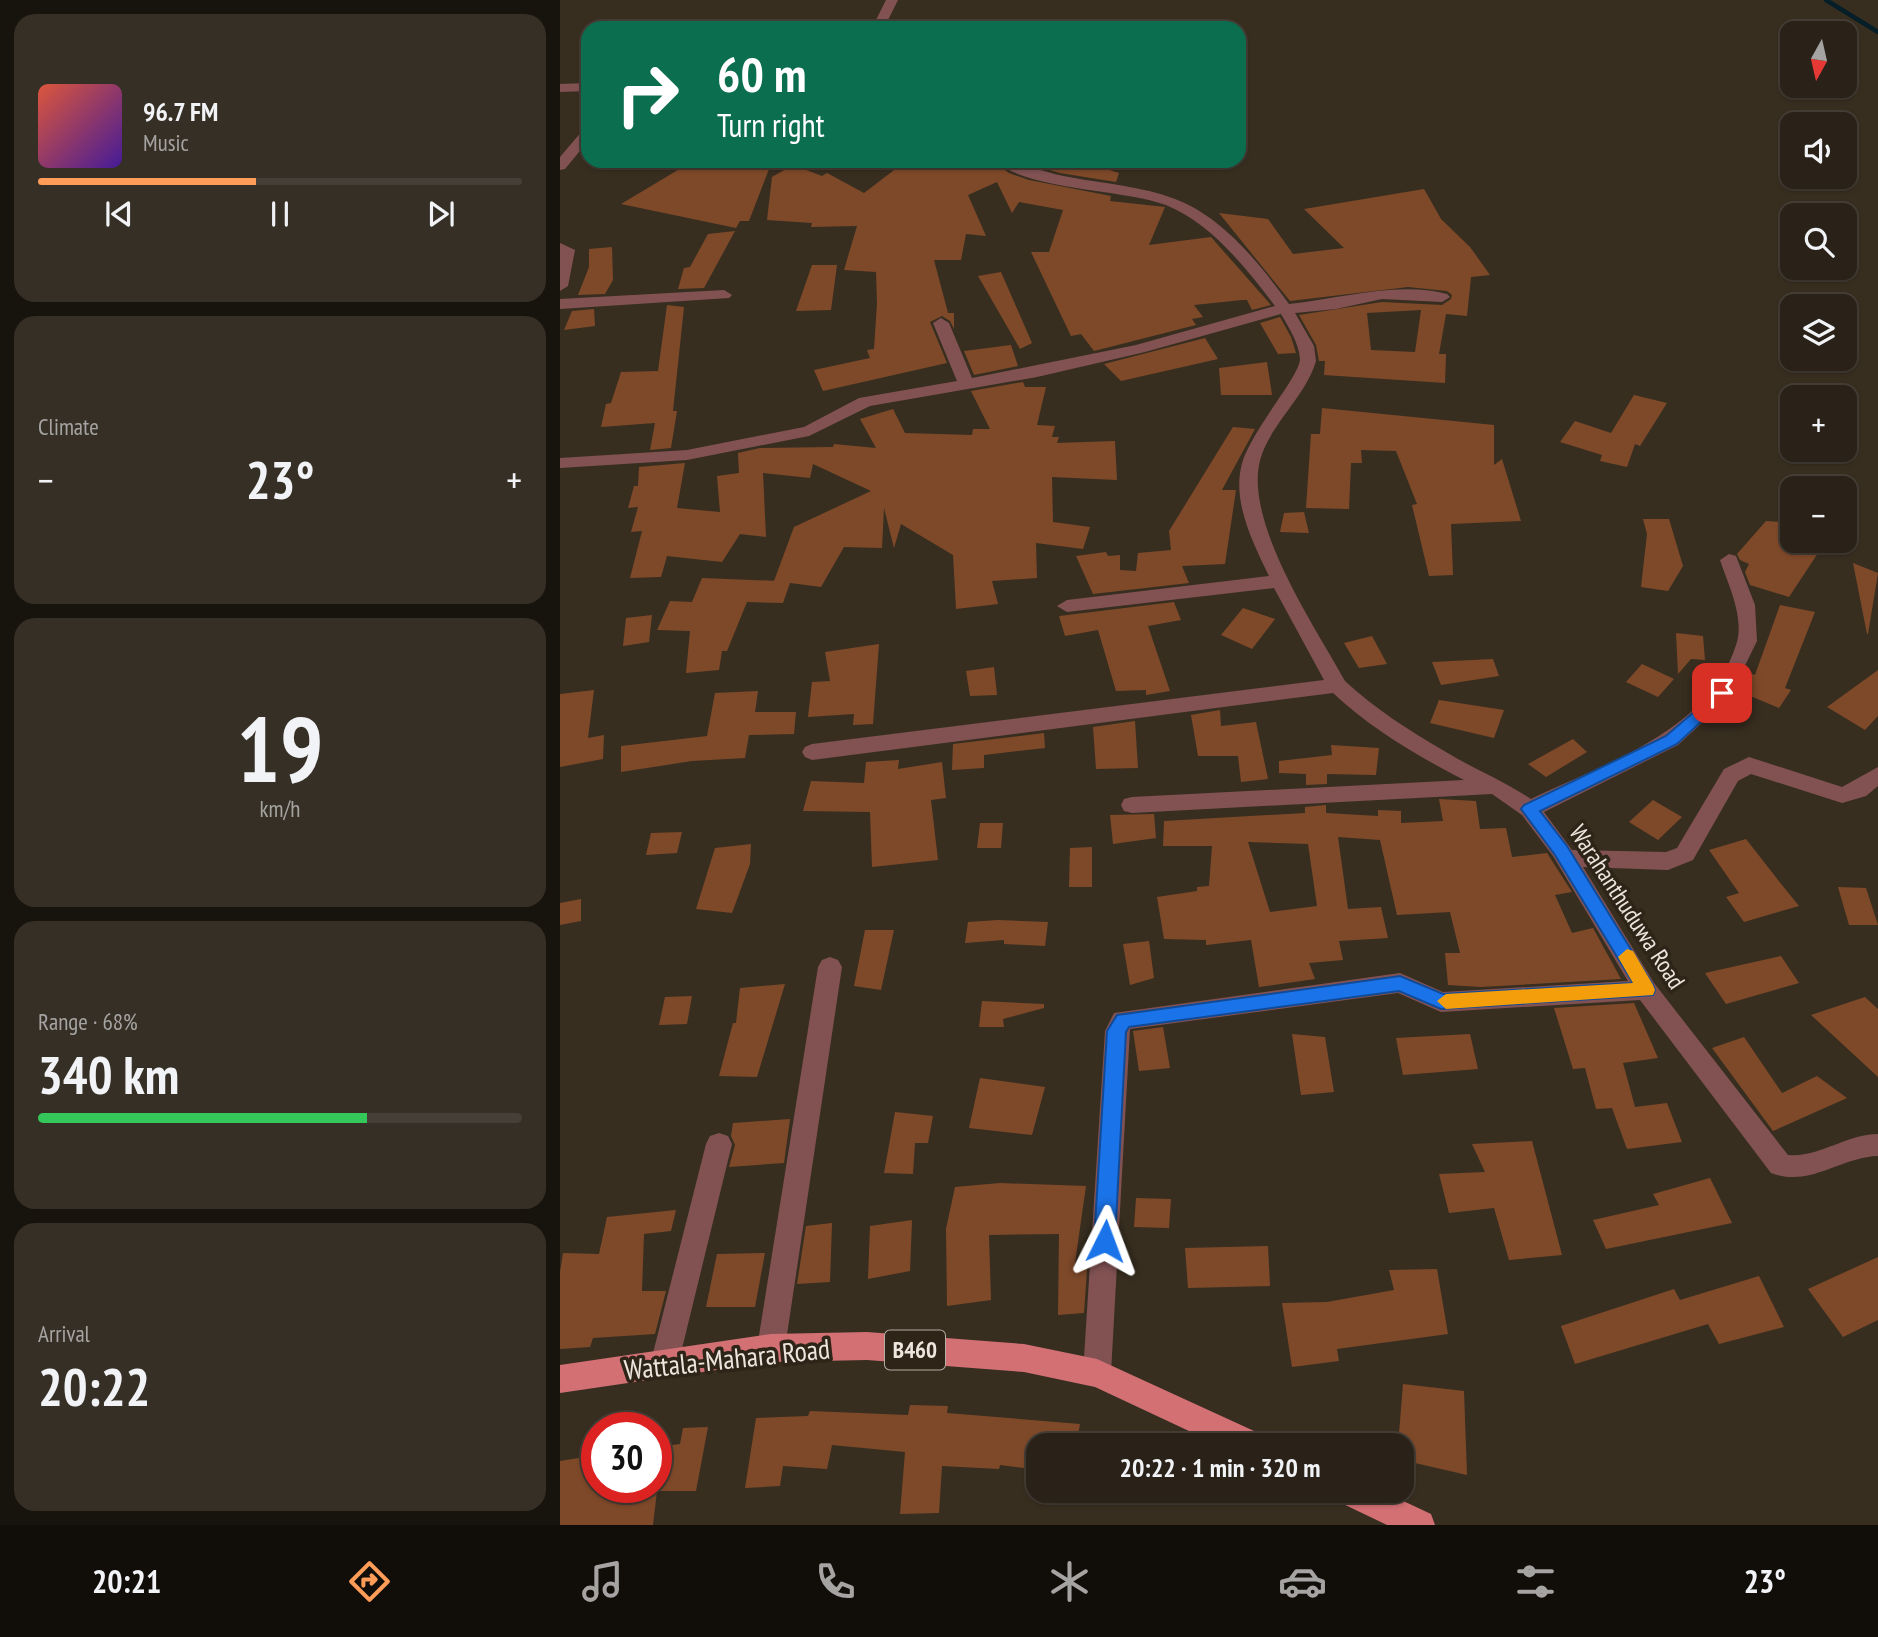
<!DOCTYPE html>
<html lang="en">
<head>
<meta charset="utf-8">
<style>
	body { margin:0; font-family:"PT Sans Narrow",sans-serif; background:#362f25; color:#f1f3f6; height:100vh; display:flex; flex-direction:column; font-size:26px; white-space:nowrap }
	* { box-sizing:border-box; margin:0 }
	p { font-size:23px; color:#a5a4a2 }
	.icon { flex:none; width:38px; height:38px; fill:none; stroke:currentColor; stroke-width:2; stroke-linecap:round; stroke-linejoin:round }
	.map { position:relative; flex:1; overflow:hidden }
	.sheet { display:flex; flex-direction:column; gap:14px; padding:14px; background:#17130d; width:560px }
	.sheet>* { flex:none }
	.hud { position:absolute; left:21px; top:21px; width:665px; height:147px; border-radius:21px; box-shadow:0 2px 5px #0004,0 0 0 2px #463f37; background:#0b6e4f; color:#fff; overflow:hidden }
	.needle { width:46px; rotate:188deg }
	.controls { position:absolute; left:1220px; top:21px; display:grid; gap:14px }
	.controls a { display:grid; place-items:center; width:77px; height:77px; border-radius:14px; background:#2a2218; box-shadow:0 2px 5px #0004,0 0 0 2px #463f37; font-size:35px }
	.speed { position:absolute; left:21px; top:1412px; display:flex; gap:14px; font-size:35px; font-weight:700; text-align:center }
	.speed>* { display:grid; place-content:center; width:91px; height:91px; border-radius:50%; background:#2a2218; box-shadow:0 2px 5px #0004,0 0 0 2px #463f37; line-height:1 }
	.speed .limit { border:10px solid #d22; background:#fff; color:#111 }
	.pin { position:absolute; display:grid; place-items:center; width:60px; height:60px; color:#fff; margin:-30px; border-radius:14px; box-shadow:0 4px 10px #0006 }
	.me { position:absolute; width:77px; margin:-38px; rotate:3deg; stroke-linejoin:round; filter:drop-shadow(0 0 5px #0008) }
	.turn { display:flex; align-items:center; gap:24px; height:147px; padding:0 21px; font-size:32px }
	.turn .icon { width:91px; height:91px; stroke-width:2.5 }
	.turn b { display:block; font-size:49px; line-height:60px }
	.big { font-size:52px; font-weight:800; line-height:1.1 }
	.sheet .card { flex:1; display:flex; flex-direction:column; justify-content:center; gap:10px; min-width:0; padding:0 24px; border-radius:21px; background:#362f25 }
	.sheet .dial { align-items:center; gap:0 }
	.dial b { font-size:91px; line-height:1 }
	.song { display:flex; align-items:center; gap:21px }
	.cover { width:84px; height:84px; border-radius:10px; background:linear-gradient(135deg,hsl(10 70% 55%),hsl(260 70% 35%)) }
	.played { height:7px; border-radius:4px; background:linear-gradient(90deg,#fe9c58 45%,#463f37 45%) }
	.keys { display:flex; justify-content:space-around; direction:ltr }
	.heat { display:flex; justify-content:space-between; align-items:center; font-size:38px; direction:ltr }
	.charge { height:10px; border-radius:5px; background:linear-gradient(90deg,#34c759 68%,#463f37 0) }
	.trip { position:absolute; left:466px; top:1433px; width:388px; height:70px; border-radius:21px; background:#2a2218; box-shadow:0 2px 5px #0004,0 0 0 2px #463f37; font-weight:800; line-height:70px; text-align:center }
	.tab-bar { display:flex; height:112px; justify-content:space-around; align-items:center; background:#110e0a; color:#a5a4a2 }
	.tab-bar .icon { width:49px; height:49px }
	.tab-bar .current { color:#fe9c58 }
	.tab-bar b { font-size:32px; color:#f1f3f6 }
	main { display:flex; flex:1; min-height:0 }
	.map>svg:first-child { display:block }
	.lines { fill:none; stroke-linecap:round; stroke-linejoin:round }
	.stream { stroke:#061e27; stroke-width:4.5 }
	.building { fill:#7e4929; fill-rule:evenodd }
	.minor { fill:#825253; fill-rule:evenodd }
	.major { fill:#d27074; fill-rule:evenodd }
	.route { fill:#1a73e8; stroke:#114b97; stroke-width:2 }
	.slow { fill:#f59e0b }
	.labels { text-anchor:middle; stroke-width:7; stroke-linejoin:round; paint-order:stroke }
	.shield { fill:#2e2417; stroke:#b4aca2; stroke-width:2 }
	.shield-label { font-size:23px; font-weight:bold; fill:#ede6de }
	.street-label { font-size:24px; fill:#ede6de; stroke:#2e2417 }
	.near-street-label { font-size:28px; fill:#ede6de; stroke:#2e2417 }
</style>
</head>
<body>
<main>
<section class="sheet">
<div class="card">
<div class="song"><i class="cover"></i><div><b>96.7 FM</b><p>Music</p></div></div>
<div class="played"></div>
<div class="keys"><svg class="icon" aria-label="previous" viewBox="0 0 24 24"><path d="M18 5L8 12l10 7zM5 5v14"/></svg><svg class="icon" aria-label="pause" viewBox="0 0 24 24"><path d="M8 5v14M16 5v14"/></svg><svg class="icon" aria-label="next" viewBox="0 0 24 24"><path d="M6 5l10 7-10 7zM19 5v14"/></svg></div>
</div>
<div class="card"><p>Climate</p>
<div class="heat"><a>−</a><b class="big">23°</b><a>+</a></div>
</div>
<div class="card dial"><b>19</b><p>km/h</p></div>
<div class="card"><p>Range · 68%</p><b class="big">340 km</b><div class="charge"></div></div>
<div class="card"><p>Arrival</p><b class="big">20:22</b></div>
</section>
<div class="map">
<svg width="1318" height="1525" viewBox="0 0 1318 1525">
	<rect width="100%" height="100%" fill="#382e20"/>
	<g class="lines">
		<!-- stream -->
		<path class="stream" d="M 1266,0 L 1318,32"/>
	</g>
	<!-- building -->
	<path class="building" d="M 133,161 L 190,161 L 209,169 L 189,221 L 180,221 L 176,228 L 61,204 Z
		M 346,161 L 433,161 L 449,173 L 469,180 L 551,196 L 550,201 L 605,207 L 589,245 L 651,237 L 711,305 L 692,310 L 687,300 L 682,300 L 634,305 L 643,317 L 632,319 L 636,325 L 534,351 L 521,334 L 511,336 L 471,252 L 489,252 L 503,210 L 459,202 L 452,213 L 437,182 L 408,195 L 426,236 L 406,234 L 401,260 L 374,260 L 388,313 L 394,313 L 394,329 L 390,321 L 382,316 L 370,322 L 387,363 L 263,391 L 254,370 L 310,358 L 307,350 L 314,349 L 317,303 L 316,272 L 284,270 L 297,226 L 251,227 L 252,223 L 207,220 L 212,177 L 233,165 L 262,176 L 267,173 L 304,193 Z
		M 458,161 L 521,161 L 559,173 L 556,182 L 500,173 Z
		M 864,189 L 881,219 L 910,247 L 930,275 L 911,277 L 907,316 L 886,314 L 879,354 L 886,354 L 885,383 L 764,375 L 765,361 L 759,361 L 756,345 L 739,315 L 822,302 L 882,305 L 891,299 L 892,295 L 887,291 L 848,287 L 730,301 L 659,213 L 708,219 L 733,254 L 784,248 L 744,209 ZM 861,310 L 855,352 L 811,350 L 807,313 Z
		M 175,231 L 144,288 L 118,289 L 124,268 L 130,267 L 148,234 Z
		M 52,247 L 53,280 L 45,294 L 18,295 L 29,267 L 29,249 Z
		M 252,265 L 277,265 L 271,310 L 236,311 Z
		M 441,272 L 472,343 L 460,349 L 418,276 Z
		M 107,305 L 124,307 L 113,411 L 117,411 L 111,448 L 90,450 L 95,423 L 41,427 L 46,404 L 51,403 L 61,372 L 98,371 Z
		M 34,309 L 35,326 L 4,330 L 12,311 Z
		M 720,317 L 731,337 L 736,353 L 718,354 L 700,323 Z
		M 645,338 L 658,359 L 561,381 L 544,364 Z
		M 451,345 L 458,366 L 414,375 L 404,351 Z
		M 707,362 L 712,395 L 661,395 L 659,368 Z
		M 463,382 L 465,387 L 486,387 L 477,425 L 495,426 L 492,437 L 499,437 L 497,443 L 555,441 L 557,480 L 492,477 L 493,522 L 530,527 L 523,549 L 476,543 L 477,578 L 432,581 L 438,604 L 396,609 L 393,555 L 341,524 L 334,548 L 324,508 L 322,548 L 284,547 L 261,587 L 230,583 L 223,603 L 187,602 L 167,651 L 162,651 L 159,670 L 126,673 L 130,631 L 97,630 L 110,601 L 132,602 L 142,578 L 219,581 L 214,581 L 234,527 L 311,491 L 253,464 L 250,478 L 203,473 L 206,537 L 180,534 L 162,562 L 107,556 L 101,577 L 70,578 L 82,531 L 71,532 L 78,507 L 68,508 L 74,486 L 78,486 L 79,467 L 125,463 L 117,508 L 160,512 L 157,476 L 179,473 L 178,453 L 200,448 L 273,447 L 274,444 L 316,448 L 300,419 L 333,409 L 345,433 L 412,435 L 413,429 L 430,429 L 411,391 Z
		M 1074,395 L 1107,403 L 1080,446 L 1075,444 L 1067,467 L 1040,461 L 1042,455 L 1000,442 L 1015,421 L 1051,433 Z
		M 762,408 L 934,425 L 934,465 L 942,459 L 961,521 L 891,524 L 893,575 L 869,576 L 852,505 L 857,504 L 836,451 L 801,450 L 802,463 L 791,463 L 789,509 L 746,508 L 751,434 L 760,434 Z
		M 673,427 L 695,429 L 662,490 L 676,490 L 665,564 L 622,566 L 629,583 L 533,594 L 516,556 L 546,552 L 548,556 L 560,555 L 560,570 L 576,571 L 578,553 L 611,550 L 609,531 Z
		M 744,512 L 749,533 L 720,532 L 724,513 Z
		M 1083,519 L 1109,519 L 1123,566 L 1108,591 L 1081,587 L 1087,534 Z
		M 1206,521 L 1232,523 L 1232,541 L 1260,550 L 1229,597 L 1190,585 L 1185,572 L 1189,564 L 1180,560 L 1177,554 Z
		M 1293,563 L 1318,573 L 1308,634 L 1307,634 Z
		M 614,602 L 621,620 L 588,626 L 610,691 L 586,695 L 586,690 L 556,691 L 538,630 L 505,636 L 499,616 Z
		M 1220,605 L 1255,612 L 1225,688 L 1231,690 L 1219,708 L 1176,690 L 1185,671 L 1195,675 Z
		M 683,608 L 715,619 L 692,649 L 661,635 Z
		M 92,615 L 89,642 L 63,646 L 66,618 Z
		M 1116,633 L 1143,636 L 1145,660 L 1131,659 L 1118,674 Z
		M 812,636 L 827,664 L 799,668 L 784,643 Z
		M 319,644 L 313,724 L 293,725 L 294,714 L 248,717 L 252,682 L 270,681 L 265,652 Z
		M 933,659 L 939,676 L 881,685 L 872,662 Z
		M 1082,664 L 1114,679 L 1098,697 L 1066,682 Z
		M 434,667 L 437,695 L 410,696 L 406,671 Z
		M 1318,670 L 1318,716 L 1305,730 L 1267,707 Z
		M 34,690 L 28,738 L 44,735 L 43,759 L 0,767 L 0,694 Z
		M 198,691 L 195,712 L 236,712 L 234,734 L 189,735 L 185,758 L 132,761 L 61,772 L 61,746 L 147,736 L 155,693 Z
		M 879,700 L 944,710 L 934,738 L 870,723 Z
		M 660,710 L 661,726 L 696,722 L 708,779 L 681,782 L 678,756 L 638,756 L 631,715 Z
		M 575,721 L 578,768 L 536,769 L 533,727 Z
		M 484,733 L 485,748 L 424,755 L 424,768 L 392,770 L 393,744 Z
		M 1013,739 L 1027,752 L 986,777 L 968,764 Z
		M 771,745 L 819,748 L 816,775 L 767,774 L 767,784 L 746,785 L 746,774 L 719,773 L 719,761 L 772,755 Z
		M 339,760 L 338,769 L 382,762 L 386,798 L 371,800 L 378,860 L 312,867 L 310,812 L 243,811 L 251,781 L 304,783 L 306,762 Z
		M 879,799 L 916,801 L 920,829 L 946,828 L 952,857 L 987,853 L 1012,892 L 995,895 L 1012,933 L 1033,928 L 1061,979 L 921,987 L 888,985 L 885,953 L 900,953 L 890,912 L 837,915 L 820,840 L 778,837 L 788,909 L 821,907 L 828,938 L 779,941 L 783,960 L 749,963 L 755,979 L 699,987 L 691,940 L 646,945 L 646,940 L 604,939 L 597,897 L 637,891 L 637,887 L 649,886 L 652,846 L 603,846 L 604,821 L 745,813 L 745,807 L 766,805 L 766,813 L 818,816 L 818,810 L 841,811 L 841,823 L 883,821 ZM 688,842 L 748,844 L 757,906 L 710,912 Z
		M 1093,800 L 1122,817 L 1098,840 L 1069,822 Z
		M 594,814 L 596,838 L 553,844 L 550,815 Z
		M 420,823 L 443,823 L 441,848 L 417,848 Z
		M 122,832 L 117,853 L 86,855 L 91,833 Z
		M 1186,839 L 1222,885 L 1239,906 L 1184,922 L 1166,897 L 1179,893 L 1149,850 Z
		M 191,844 L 190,864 L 172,913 L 136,909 L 155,848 Z
		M 532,847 L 532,887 L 509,887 L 510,848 Z
		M 1278,887 L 1306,888 L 1318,925 L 1289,925 Z
		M 21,899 L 21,921 L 0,925 L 0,903 Z
		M 438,920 L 488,922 L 485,946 L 444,944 L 444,940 L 405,943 L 408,922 Z
		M 305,930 L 334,930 L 321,990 L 294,986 Z
		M 589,941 L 594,978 L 570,985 L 563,944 Z
		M 1221,956 L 1239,983 L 1166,1004 L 1145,973 Z
		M 225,984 L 197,1077 L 159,1076 L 173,1023 L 176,1023 L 180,988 Z
		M 132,996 L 127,1024 L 99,1025 L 105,997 Z
		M 1305,997 L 1318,1009 L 1318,1077 L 1251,1015 Z
		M 422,1001 L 484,1004 L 484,1008 L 443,1019 L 444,1027 L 419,1027 Z
		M 1074,1003 L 1098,1058 L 1063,1063 L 1075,1107 L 1107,1103 L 1122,1142 L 1067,1149 L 1052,1108 L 1036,1109 L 1025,1068 L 1013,1069 L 994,1008 Z
		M 603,1027 L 610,1068 L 579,1071 L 573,1031 Z
		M 732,1034 L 765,1037 L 774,1092 L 741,1095 Z
		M 910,1034 L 918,1069 L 843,1075 L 836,1038 Z
		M 1184,1037 L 1222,1093 L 1257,1076 L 1287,1098 L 1213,1131 L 1152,1048 Z
		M 420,1078 L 485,1087 L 472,1135 L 409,1128 Z
		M 335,1112 L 373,1116 L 368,1143 L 355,1143 L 353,1174 L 324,1173 Z
		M 230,1119 L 224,1163 L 169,1167 L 175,1145 L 171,1136 L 173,1123 Z
		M 972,1141 L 1002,1255 L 949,1260 L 934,1208 L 889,1213 L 879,1174 L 925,1172 L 912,1144 Z
		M 1150,1178 L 1172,1223 L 1046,1249 L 1033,1220 L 1099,1205 L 1093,1194 Z
		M 440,1183 L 526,1186 L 514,1270 L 527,1269 L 524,1313 L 498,1315 L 499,1234 L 429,1235 L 431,1300 L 387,1306 L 386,1229 L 395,1187 Z
		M 576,1198 L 611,1199 L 609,1228 L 574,1227 Z
		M 116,1210 L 111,1231 L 84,1234 L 82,1291 L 106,1291 L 95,1334 L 33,1338 L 30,1347 L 0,1349 L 0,1272 L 3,1253 L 39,1254 L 47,1217 Z
		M 352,1220 L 350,1271 L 308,1279 L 310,1226 Z
		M 272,1223 L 270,1282 L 237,1284 L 246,1226 Z
		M 708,1246 L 710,1286 L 628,1288 L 625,1248 Z
		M 205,1253 L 195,1307 L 146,1307 L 157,1254 Z
		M 1318,1257 L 1318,1320 L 1283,1337 L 1248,1289 Z
		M 877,1269 L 888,1334 L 777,1349 L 779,1361 L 732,1367 L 722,1303 L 767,1302 L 834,1290 L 829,1270 Z
		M 1199,1276 L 1224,1327 L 1159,1344 L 1148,1324 L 1015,1364 L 1001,1326 L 1114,1289 L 1120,1300 Z
		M 843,1384 L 904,1391 L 907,1475 L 842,1460 L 842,1446 L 838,1446 Z
		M 350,1405 L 388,1406 L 387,1413 L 520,1424 L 516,1446 L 478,1446 L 478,1470 L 440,1465 L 439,1469 L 382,1466 L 379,1513 L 340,1514 L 345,1452 L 272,1445 L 267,1469 L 223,1466 L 220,1486 L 185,1488 L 196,1418 L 248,1416 L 250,1411 L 348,1415 Z
		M 148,1427 L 136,1491 L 97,1491 L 93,1525 L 0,1525 L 0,1461 L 37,1455 L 37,1488 L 96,1488 L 96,1447 L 120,1444 L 123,1428 Z"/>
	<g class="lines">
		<!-- minor -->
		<path class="minor" d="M 326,0 L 338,0 L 324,28 L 312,28 Z
			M 28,83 L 28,91 L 0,92 L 0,84 Z
			M 28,129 L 28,141 L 5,169 L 0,170 L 0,157 L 23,130 Z
			M 436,161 C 461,161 484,173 509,177 C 545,184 581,186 615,199 C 663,217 700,264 729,304 C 781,299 836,281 887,294 L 890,297 L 882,302 L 822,299 L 776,309 L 735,313 L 754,346 L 756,361 C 746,395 714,421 702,454 C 679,516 755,626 785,681 C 814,708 851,732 886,752 C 914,769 944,781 971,799 C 1045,763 1151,731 1177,642 C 1184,616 1168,584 1160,560 L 1169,554 L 1176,556 L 1195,605 L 1197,641 L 1169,698 L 1118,745 L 984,812 L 1012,850 L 1106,852 L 1117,848 L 1164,769 L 1189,757 L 1282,787 L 1318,767 L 1318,786 L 1306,796 L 1282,803 L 1191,774 L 1178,781 L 1133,860 L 1108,870 L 1023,867 L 1094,983 L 1228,1155 C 1259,1158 1286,1134 1318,1134 L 1318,1156 C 1280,1157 1250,1188 1211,1173 L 1080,1000 L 881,1012 L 838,993 L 570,1029 L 551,1373 L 547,1383 L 537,1387 L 527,1383 L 523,1373 L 545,1031 L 554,1013 L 840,973 L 883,992 L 1068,981 L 993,856 L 962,815 L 932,794 L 572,813 L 564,811 L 561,805 L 564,799 L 572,797 L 904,780 C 859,757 810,728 773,693 L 252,760 L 245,757 L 242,752 L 245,747 L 252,744 L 764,680 L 714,588 L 507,612 L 497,606 L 507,600 L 709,576 C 694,545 673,504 681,468 C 687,435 740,377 740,359 C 739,343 729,328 721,314 L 585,352 L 477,377 L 310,406 L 249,436 L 127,460 L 0,468 L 0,458 L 127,450 L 244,427 L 299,398 L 397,381 L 373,323 L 381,318 L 389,323 L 412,378 L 576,345 L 715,306 C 686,268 652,224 606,205 C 563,189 466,190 436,161 Z
			M 0,243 L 15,250 L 8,286 L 0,291 Z
			M 164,290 L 172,295 L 169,298 L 0,309 L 0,299 Z
			M 270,957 L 278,960 L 282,967 L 225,1348 L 221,1358 L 211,1362 L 201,1358 L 197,1348 L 258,967 L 262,960 Z
			M 159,1133 L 168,1136 L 172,1144 L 119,1361 L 115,1371 L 105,1375 L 95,1371 L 91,1361 L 146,1144 L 150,1136 Z"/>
		<!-- major -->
		<path class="major" d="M 307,1332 L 464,1344 L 537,1359 L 705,1436 L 709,1446 L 661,1446 L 535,1387 L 464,1372 L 307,1360 L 211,1362 L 0,1393 L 0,1365 L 211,1334 Z
			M 775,1491 L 822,1491 L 871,1514 L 875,1525 L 827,1525 L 779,1502 Z"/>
	</g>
	<!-- route -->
	<path class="route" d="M 1162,688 L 1168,690 L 1168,697 L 1117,744 L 980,811 L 1007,846 L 1093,985 L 1095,990 L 1093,995 L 881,1009 L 839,991 L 569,1027 L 566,1032 L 555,1241 L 552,1248 L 545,1251 L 537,1248 L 534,1241 L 547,1031 L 557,1015 L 840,976 L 883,994 L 1073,983 L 995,855 L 961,809 L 964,805 L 1106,736 Z"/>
	<!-- slow -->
	<path class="slow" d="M 1067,949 L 1073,951 L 1093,985 L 1095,990 L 1093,995 L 886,1009 L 877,1001 L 886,994 L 1073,983 L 1058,957 Z"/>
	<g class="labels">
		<!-- shield labels -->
		<rect class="shield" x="325" y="1330.5" width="60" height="39" rx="5"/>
		<g class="shield-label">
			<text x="355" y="1358">B460</text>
		</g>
		<!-- street labels -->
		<g class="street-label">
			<text transform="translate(1067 907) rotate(57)" y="8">Warahanthuduwa Road</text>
		</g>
		<!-- near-street labels -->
		<g class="near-street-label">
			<text transform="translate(167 1359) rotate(-6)" y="10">Wattala-Mahara Road</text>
		</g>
	</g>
</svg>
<div class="controls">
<a><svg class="needle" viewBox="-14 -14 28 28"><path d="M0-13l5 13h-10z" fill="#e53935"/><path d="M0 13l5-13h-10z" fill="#a5a4a2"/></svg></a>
<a><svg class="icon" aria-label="sound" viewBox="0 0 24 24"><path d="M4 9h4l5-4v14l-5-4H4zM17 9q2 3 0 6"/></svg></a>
<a><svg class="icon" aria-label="search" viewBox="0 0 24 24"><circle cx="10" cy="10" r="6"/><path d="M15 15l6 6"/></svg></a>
<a><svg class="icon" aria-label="layers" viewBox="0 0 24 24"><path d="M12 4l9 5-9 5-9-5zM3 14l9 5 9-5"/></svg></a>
<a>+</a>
<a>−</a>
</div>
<div class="speed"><div class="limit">30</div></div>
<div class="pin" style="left:1162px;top:693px;background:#d93025"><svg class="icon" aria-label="arrive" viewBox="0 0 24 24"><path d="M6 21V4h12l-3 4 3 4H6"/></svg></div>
<svg class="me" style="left:545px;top:1241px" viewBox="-20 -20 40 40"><path d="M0-17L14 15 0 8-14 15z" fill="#1a73e8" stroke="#fff" stroke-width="4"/></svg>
<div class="trip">20:22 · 1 min · 320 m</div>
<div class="hud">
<div class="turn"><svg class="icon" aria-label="right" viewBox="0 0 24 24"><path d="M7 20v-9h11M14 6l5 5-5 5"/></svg><div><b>60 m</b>Turn right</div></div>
</div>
</div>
</main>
<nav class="tab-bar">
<b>20:21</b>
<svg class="icon current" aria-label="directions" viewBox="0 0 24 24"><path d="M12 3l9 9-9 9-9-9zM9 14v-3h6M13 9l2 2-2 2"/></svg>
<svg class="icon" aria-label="music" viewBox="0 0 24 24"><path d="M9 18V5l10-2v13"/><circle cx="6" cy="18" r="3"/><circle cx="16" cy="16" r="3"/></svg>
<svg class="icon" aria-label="phone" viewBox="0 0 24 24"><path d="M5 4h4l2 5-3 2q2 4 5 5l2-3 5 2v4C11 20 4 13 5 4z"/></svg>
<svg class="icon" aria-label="climate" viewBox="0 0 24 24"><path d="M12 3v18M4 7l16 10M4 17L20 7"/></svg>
<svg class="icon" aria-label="car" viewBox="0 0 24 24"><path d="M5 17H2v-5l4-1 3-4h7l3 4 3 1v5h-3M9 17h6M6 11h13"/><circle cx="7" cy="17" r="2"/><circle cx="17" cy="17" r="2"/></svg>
<svg class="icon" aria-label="filters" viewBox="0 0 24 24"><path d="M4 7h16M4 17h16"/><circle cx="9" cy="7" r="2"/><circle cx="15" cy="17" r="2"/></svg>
<b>23°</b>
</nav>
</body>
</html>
